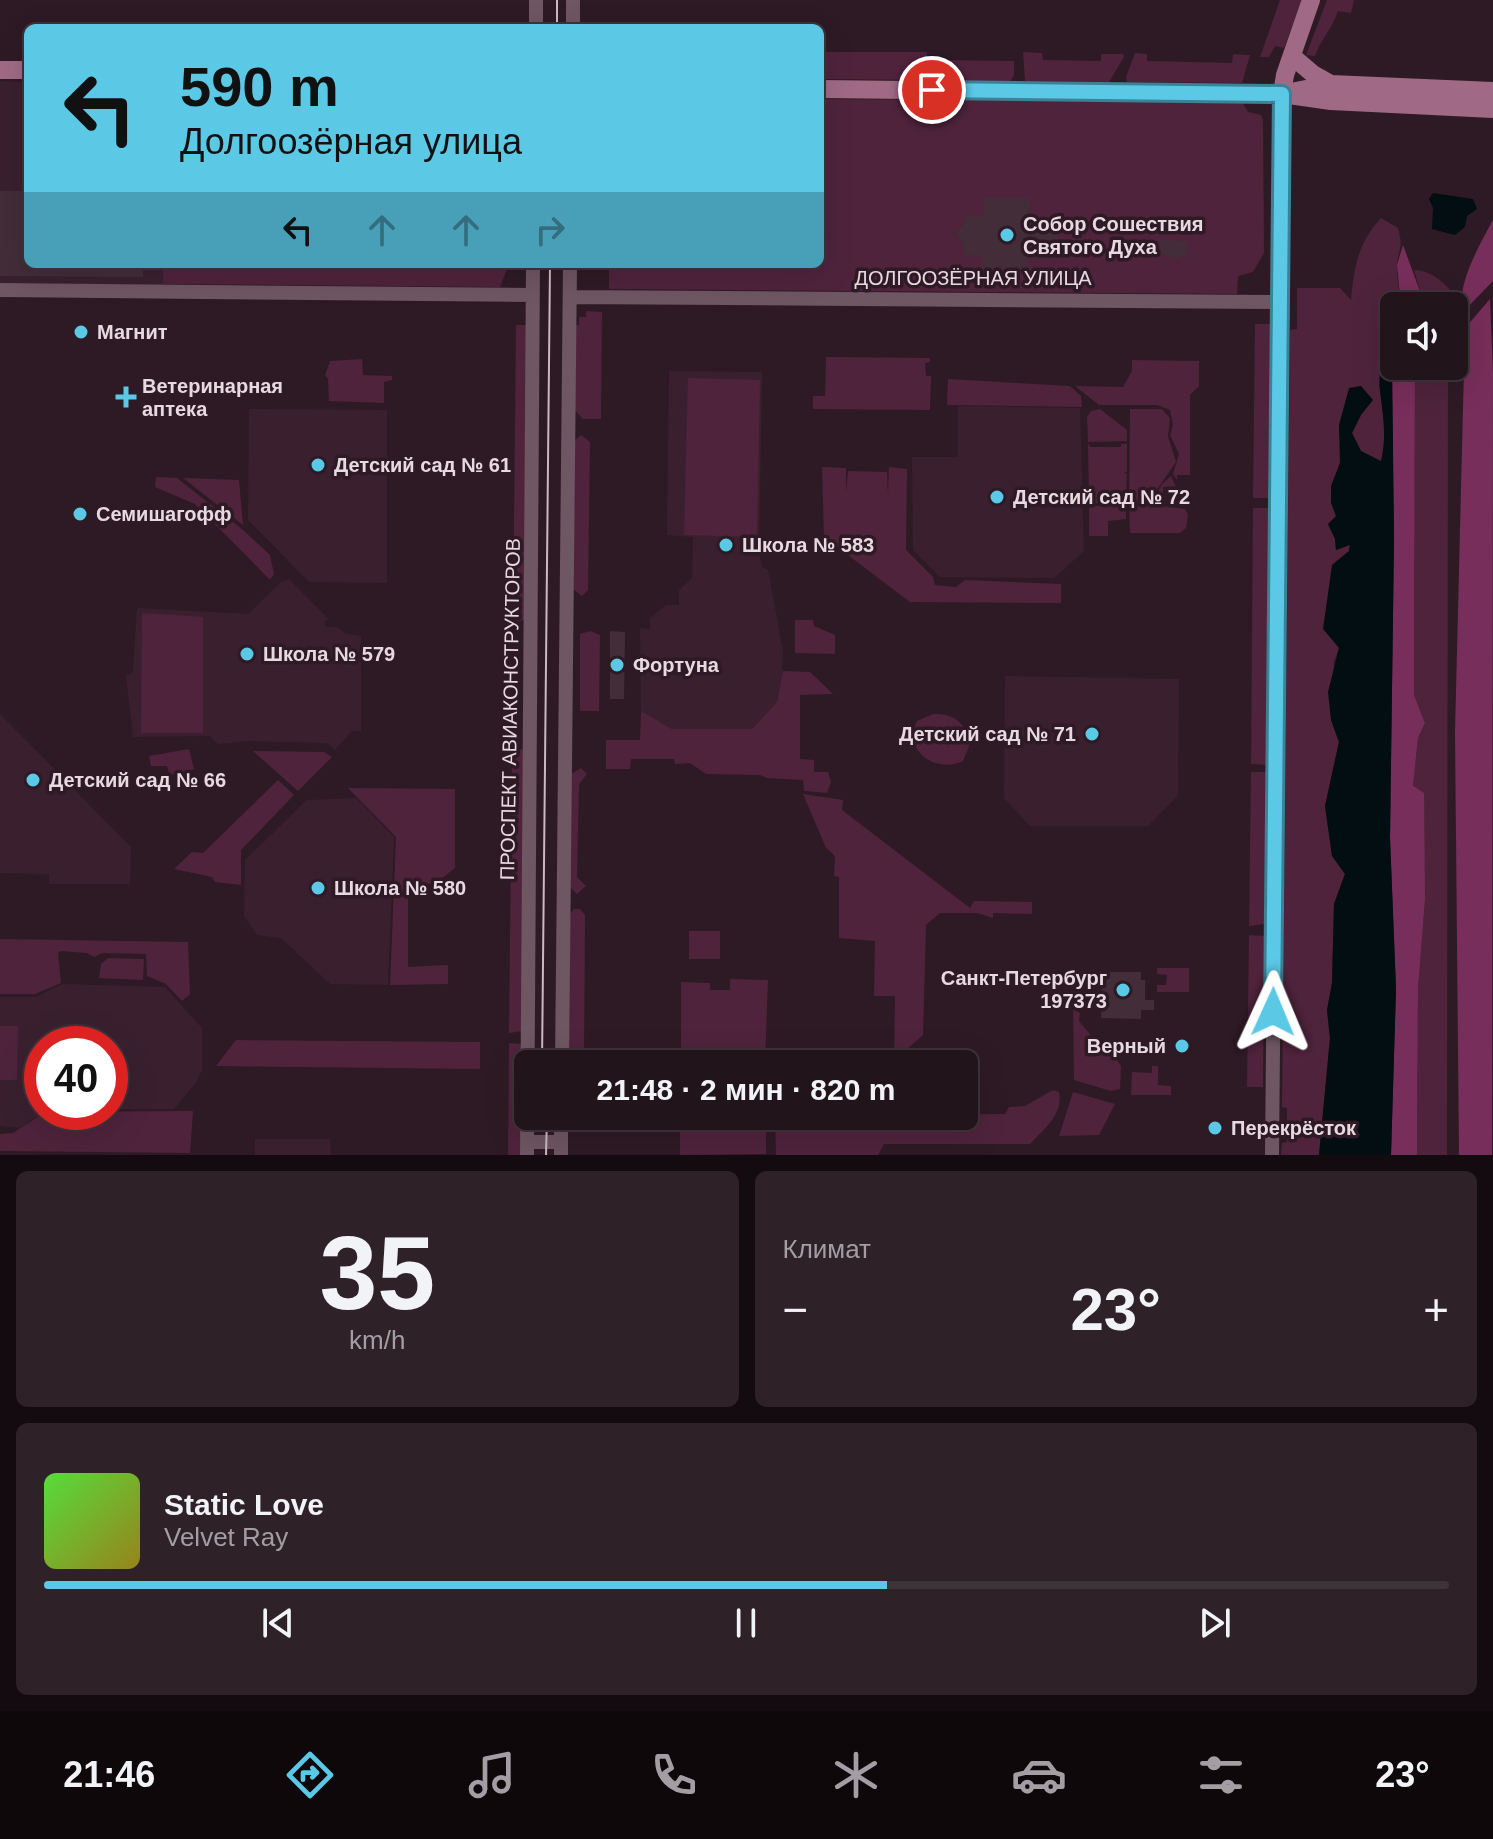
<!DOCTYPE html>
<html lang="ru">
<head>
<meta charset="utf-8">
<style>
	body { margin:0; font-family:Helvetica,sans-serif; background:#2e2128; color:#f1f3f6; height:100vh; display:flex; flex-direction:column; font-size:30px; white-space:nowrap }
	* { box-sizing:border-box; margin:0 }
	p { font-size:26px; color:#a29ea3 }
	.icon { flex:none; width:44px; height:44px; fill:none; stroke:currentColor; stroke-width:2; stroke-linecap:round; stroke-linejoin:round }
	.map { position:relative; height:1155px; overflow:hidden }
	.drawer { display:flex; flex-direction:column; gap:16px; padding:16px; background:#130b0f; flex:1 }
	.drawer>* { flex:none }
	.guide { position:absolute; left:24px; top:24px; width:800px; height:244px; border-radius:12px; box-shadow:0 8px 32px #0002,0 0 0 2px #3f333a; background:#5bc8e6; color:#111; overflow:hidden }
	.controls { position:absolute; left:1380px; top:292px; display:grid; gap:16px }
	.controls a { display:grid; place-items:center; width:88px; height:88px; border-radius:12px; background:#22141b; box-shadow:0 8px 32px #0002,0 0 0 2px #3f333a; font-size:40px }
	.speed { position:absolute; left:24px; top:1026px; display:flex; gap:16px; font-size:40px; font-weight:700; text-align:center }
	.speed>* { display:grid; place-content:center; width:104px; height:104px; border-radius:50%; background:#22141b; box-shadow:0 8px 32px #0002,0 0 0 2px #3f333a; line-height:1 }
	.speed .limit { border:12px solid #d22; background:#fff; color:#111 }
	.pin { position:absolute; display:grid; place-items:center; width:68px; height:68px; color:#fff; margin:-34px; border:4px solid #fff; border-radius:50%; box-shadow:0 2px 8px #0007 }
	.me { position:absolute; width:88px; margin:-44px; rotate:1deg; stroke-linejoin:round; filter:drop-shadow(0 0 6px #0008) }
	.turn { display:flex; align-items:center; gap:28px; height:168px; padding:0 24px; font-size:36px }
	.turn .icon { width:104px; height:104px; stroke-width:2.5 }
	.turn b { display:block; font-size:56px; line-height:68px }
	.lanes { display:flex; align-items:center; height:76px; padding:0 24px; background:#0003; justify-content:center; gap:40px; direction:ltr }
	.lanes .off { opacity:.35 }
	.big { font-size:60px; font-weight:700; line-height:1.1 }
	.drawer .widget { flex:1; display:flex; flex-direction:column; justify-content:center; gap:12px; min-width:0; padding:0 28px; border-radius:12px; background:#2e2128 }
	.drawer .dial { align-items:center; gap:0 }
	.dial b { font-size:104px; line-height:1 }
	.song { display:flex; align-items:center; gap:24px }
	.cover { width:96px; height:96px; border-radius:12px; background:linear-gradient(135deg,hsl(110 70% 55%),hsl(50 70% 35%)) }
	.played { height:8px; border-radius:4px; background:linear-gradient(90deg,#5bc8e6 60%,#3f333a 60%) }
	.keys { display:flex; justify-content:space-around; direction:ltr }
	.heat { display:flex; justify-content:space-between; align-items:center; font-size:44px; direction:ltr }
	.drawer .tiles { flex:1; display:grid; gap:16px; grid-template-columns:1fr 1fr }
	.widget:last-child { grid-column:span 2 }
	.trip { position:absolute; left:514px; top:1050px; width:464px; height:80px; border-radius:12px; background:#22141b; box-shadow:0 8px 32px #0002,0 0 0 2px #3f333a; font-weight:700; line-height:80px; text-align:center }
	.tab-bar { display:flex; height:128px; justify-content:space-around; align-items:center; background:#0e080b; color:#a29ea3 }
	.tab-bar .icon { width:56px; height:56px }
	.tab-bar .current { color:#5bc8e6 }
	.tab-bar b { font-size:36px; color:#f1f3f6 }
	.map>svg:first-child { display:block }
	.built { fill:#3a202f }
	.green { fill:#4f233c }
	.forest { fill:#782e5a }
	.water { fill:#020e12 }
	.building { fill:#422d38 }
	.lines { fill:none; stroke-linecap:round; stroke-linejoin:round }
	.minor { stroke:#6e5662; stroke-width:14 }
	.major { stroke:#a06a87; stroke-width:18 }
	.tram { stroke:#c9bac2; stroke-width:2 }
	.route-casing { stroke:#3b8296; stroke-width:20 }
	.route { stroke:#5bc8e6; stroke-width:14 }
	.poi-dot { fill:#5bc8e6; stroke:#2e1a24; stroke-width:3 }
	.labels { text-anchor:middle; stroke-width:7; stroke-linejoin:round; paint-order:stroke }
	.poi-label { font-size:20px; font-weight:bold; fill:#e7d9e0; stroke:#2e1a24; text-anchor:start }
	.street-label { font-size:20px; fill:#e7d9e0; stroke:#2e1a24 }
</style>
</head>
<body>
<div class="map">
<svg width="1493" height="1155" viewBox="0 0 1493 1155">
	<rect width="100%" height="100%" fill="#2e1a24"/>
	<!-- built -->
	<path class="built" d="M 0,81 L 28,82 L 28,264 L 165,264 L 164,285 L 0,283 Z
		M 669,371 L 762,372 L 759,554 L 762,567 L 768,570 L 783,651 L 782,678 L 777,702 L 752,729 L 672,729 L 641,711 L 640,628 L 650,629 L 650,618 L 666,605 L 679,605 L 679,590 L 692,578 L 693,537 L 667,535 Z
		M 958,406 L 1080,408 L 1084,551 L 1054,578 L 940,577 L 913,550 L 912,457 L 958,457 Z
		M 249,409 L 387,410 L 387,583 L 309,582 L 248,520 Z
		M 289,579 L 329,620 L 325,620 L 325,627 L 336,627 L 347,634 L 361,636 L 361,731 L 352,731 L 335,750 L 327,743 L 249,741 L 218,744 L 210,736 L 133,737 L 126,676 L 133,672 L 137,608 L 248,614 L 281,582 Z
		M 1005,676 L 1179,679 L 1178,795 L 1148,826 L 1030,826 L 1004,798 Z
		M 0,714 L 131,847 L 130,884 L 49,884 L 49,874 L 0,873 Z
		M 356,798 L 394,837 L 388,985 L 330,984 L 281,938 L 257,935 L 244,916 L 245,860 L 307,800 Z
		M 62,984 L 165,987 L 202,1028 L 202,1070 L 197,1081 L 174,1109 L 110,1109 L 110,1044 L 42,1044 L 43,1112 L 20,1128 L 0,1126 L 0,997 L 36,997 Z
		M 255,1139 L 330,1139 L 331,1155 L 255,1155 Z"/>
	<!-- green -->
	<path class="green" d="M 1280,0 L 1302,0 L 1284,48 L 1275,46 L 1269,57 L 1260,57 Z
		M 1327,0 L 1354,0 L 1351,13 L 1338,11 C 1332,29 1321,39 1315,56 L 1306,55 Z
		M 820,52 L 927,52 L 927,80 L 820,79 Z
		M 1023,52 L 1042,53 L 1043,60 L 1101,61 L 1101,54 L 1123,54 L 1124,57 L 1109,82 L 1025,81 Z
		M 1135,53 L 1147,54 L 1147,61 L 1232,63 L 1233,54 L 1250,55 L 1242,83 L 1127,82 L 1126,77 Z
		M 936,60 L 1014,61 L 1014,76 L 1010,81 L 936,81 Z
		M 820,99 L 1242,102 L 1248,112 L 1261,115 L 1263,120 L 1264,253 L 1253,272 L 1238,276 L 1237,294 L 609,289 L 609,264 L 820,264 Z
		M 1381,218 L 1398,228 C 1404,249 1398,248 1397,266 C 1396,281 1402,292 1397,306 L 1394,306 L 1392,354 L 1383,352 C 1382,364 1378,379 1380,391 C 1383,416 1387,437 1381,462 L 1361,451 L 1352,433 L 1361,415 L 1339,425 C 1339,437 1343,453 1339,465 C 1334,486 1328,495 1336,516 L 1329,525 L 1335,539 L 1336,550 L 1350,544 L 1349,551 L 1332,565 L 1339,648 L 1334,662 L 1331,720 L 1339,742 L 1325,806 L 1332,856 L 1345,874 L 1334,904 L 1332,983 L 1327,1010 L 1330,1038 L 1319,1155 L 1281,1155 L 1282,1143 L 1287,1142 L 1287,1108 L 1282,1107 L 1290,330 L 1297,329 L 1297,288 L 1340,288 L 1351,300 C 1354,267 1358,243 1381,218 Z
		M 163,264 L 509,264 L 500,287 L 163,284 Z
		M 1414,270 C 1431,270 1443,282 1454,294 L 1452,306 L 1420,306 L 1421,294 Z
		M 586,311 L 602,312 L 601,419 L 583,419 L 574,409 L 575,325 L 579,325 L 579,317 L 586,317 Z
		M 1255,324 L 1270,324 L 1268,498 L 1253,498 Z
		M 516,325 L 527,325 L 525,619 L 513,624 Z
		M 826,357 L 930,358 L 930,362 L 925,363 L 926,376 L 931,376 L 930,410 L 813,409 L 813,396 L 825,396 Z
		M 362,359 L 363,375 L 392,376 L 392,380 L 384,382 L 384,403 L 329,401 L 328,379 L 325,375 L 330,361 Z
		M 1132,360 L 1199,361 L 1199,386 L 1190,395 L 1190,475 L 1177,475 L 1177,480 L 1173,474 L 1179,454 L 1170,435 L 1173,425 L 1170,410 L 1157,405 L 1099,405 L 1075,386 L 1123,387 L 1132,371 Z
		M 1415,366 L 1448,366 L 1447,1155 L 1417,1155 L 1418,989 L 1425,900 L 1413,786 L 1418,738 L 1425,723 L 1414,695 Z
		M 688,378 L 760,380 L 757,537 L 684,535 Z
		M 948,379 L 1070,386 L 1081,396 L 1082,407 L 947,405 Z
		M 1100,409 L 1127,430 L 1127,441 L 1088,442 L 1087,417 L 1091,411 Z
		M 1130,409 L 1162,409 L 1170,418 L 1168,436 L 1176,462 L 1147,504 L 1129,503 Z
		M 581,435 L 590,442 L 588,590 L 582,596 L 573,589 L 575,440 Z
		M 1088,444 L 1091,447 L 1121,447 L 1121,444 L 1127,444 L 1127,472 L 1124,472 L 1127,474 L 1126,503 L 1095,503 L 1089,497 Z
		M 822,467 L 846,468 L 846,493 L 848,471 L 887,472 L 888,494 L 889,467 L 907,469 L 906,550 L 933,577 L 935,585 L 956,587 L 965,580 L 1061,584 L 1061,603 L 910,602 L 824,537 Z
		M 1171,476 L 1176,487 L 1163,487 L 1163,506 L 1185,509 L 1188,515 L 1186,528 L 1180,533 L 1130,533 L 1129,507 L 1152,504 L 1162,484 Z
		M 156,477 L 177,478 L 243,530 L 270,555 L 274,574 L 270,580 L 195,504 L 155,487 Z
		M 183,478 L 239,480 L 243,525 Z
		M 1091,506 L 1126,506 L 1126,519 L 1108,521 L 1108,536 L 1089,536 L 1089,509 Z
		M 1253,508 L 1268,508 L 1266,765 L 1251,764 Z
		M 142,613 L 203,617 L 203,733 L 141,733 Z
		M 795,620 L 813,620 L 814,626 L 835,635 L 835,654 L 795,653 Z
		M 590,631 L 600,635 L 599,711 L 580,711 L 580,634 Z
		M 783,671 L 810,672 L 833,694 L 800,695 L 800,759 L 814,760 L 814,772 L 828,772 L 831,782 L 827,793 L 804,791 L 803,780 L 767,778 L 760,775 L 706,774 L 690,763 L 675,764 L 674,759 L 631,759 L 630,769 L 606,769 L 606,740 L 640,740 L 641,711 L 672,729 L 752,729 L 777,702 Z
		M 933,714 C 954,713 966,723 970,744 L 963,761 C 938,774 901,751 917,721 Z
		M 516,748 L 524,750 L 522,1031 L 509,1033 L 512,749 Z
		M 189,749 L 194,769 L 170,775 L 167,766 L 151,766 L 149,756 Z
		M 253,751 L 324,752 L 332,757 L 298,791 Z
		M 581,768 L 587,774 L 579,784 L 577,877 L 586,886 L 577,894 L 570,887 L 571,774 Z
		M 1251,772 L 1266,772 L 1264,924 L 1249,926 Z
		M 278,780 L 294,795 L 241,850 L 241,885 L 215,882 L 212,877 L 174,869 L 192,852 L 203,853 Z
		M 348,788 L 455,789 L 455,868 L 436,883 L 426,884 L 417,896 L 408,896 L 408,967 L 448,965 L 448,984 L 390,985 L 396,837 Z
		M 803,794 L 843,800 L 842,810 L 970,908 L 974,901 L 1032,902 L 1032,914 L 993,913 L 993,918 L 977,913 L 940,913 L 926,925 L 923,1035 L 905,1051 L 904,1064 L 894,1064 L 895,996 L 874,996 L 875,941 L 839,938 L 839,877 L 834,876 L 835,856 L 826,848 Z
		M 574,909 L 580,909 L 585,915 L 584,1064 L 568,1064 L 570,914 Z
		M 689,931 L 720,931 L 720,959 L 689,959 Z
		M 1249,935 L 1264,936 L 1263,1087 L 1247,1087 Z
		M 0,939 L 188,942 L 190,994 L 182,1001 L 166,984 L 147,976 L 146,954 L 102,953 L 94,957 L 87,953 L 61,951 L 58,953 L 61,983 L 35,994 L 0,994 Z
		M 108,958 L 144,959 L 143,980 L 99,978 L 101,964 Z
		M 1157,968 L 1189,968 L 1189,992 L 1157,992 L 1157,985 L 1166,985 L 1167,975 L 1157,974 Z
		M 730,979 L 768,980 L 765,1064 L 681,1064 L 681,982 L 710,983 L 710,990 L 730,990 Z
		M 1073,1009 L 1080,1013 L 1079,1021 L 1107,1055 L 1117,1060 L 1121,1066 L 1120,1089 L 1111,1091 L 1074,1080 Z
		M 0,1026 L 18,1026 L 17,1080 L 0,1080 Z
		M 236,1040 L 480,1042 L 480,1069 L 216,1066 Z
		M 509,1043 L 522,1044 L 520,1155 L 508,1155 Z
		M 1152,1066 L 1158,1066 L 1158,1085 L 1171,1086 L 1171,1095 L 1131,1095 L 1132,1072 L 1152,1073 Z
		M 1053,1090 L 1059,1092 C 1064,1113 1044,1130 1030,1144 L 884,1144 L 878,1155 L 776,1155 L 775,1116 L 1005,1114 L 1009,1107 L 1025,1106 Z
		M 1073,1092 L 1115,1104 L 1099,1135 L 1059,1136 Z
		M 193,1111 L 190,1153 L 0,1151 L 0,1134 L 13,1133 L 45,1112 Z
		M 680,1116 L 766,1116 L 766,1154 L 680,1155 Z"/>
	<!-- forest -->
	<path class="forest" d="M 1493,220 L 1493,281 L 1462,313 C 1457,283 1479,246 1493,220 Z
		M 1403,245 L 1421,294 L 1420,306 L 1397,306 L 1400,296 L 1397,265 Z
		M 1490,299 L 1493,373 L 1492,1155 L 1459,1155 L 1455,732 L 1465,328 Z
		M 1394,316 L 1394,366 L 1415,366 L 1414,695 L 1425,723 L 1418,738 L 1413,786 L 1424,793 L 1425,900 L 1418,989 L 1417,1155 L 1391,1155 L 1396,989 L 1390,838 L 1394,540 L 1391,325 Z"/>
	<!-- water -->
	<path class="water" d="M 1433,193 L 1473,199 L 1477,209 L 1467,216 L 1465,227 L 1455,235 L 1432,229 L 1433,208 L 1429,199 Z
		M 1383,351 L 1392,354 L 1394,540 L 1390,838 L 1396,989 L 1391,1155 L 1319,1155 L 1330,1038 L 1327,1010 L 1332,983 L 1334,904 L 1345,874 L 1332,856 L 1325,806 L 1339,742 L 1331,720 L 1328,692 L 1339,648 L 1323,629 L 1332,565 L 1349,551 L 1350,545 L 1336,550 L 1335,539 L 1328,524 L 1336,516 L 1331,503 L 1331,486 L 1340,463 L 1339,425 L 1349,388 L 1361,386 L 1373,400 L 1361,415 L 1352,433 L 1361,451 L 1381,461 C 1387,436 1383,415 1380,390 C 1378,378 1382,364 1383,351 Z"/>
	<!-- building -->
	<path class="building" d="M 0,191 L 28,191 L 28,264 L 143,264 L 143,277 L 0,276 Z
		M 984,197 L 1029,198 L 1029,217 L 1058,218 L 1057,258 L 1027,257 L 1027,275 L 982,273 L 982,256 L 963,255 L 964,247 L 956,233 L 964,223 L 965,215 L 984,216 Z
		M 1167,239 L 1188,242 L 1187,257 L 1180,256 L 1180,259 L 1159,255 L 1160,241 Z
		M 610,631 L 625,632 L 624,699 L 610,699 Z
		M 1102,972 L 1141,972 L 1141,980 L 1145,980 L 1145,1000 L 1154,1000 L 1154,1010 L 1141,1010 L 1141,1019 L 1101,1018 Z"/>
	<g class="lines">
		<!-- minor -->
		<path class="minor" d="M 536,28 L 536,0
			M 573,28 L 573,0
			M 0,290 L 533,295
			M 570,297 L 1280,302
			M 562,1064 L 570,264
			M 527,1142 L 561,1142
			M 527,1155 L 533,264
			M 561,1155 L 561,1116
			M 1272,1155 L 1282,94"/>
		<!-- major -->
		<path class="major" d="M 1292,56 L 1313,74 L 1331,84
			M 0,70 L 28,70
			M 820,89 L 1282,94 L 1331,101 L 1493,109
			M 1296,91 L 1331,84 L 1493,91
			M 1282,94 L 1285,75 L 1311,0"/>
		<!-- tram -->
		<path class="tram" d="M 557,28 L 557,0
			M 542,1064 L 550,264
			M 546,1155 L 547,1116"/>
	</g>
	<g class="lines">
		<!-- route casing -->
		<g class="route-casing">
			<path id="route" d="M 932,90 L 1282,94 L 1273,1012"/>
		</g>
		<!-- route -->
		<use href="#route" class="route"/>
	</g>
	<!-- markers -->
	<g class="poi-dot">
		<circle cx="1007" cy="235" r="8"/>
		<circle cx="81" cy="332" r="8"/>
		<path d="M122 385h8v8h8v8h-8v8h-8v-8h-8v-8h8z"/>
		<circle cx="318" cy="465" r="8"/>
		<circle cx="997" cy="497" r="8"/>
		<circle cx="80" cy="514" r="8"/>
		<circle cx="726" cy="545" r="8"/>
		<circle cx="247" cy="654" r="8"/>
		<circle cx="617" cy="665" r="8"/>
		<circle cx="1092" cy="734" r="8"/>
		<circle cx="33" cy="780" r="8"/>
		<circle cx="318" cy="888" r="8"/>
		<circle cx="1123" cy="990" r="8"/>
		<circle cx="1182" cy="1046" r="8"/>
		<circle cx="1215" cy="1128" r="8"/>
	</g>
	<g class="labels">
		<!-- poi labels -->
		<g class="poi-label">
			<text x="1023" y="231">Собор Сошествия<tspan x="1023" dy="23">Святого Духа</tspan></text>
			<text x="97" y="339">Магнит</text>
			<text x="142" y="393">Ветеринарная<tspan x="142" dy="23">аптека</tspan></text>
			<text x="334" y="472">Детский сад № 61</text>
			<text x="1013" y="504">Детский сад № 72</text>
			<text x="96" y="521">Семишагофф</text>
			<text x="742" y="552">Школа № 583</text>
			<text x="263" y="661">Школа № 579</text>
			<text x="633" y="672">Фортуна</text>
			<text x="1076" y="741" text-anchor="end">Детский сад № 71</text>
			<text x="49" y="787">Детский сад № 66</text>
			<text x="334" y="895">Школа № 580</text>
			<text x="1107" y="985" text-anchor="end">Санкт-Петербург<tspan x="1107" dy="23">197373</tspan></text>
			<text x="1166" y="1053" text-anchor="end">Верный</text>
			<text x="1231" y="1135">Перекрёсток</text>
		</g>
		<!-- street labels -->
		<g class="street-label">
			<text x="973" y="285">ДОЛГООЗЁРНАЯ УЛИЦА</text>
			<text transform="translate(510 709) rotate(-89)" y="7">ПРОСПЕКТ АВИАКОНСТРУКТОРОВ</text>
		</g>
	</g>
</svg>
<div class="controls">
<a><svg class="icon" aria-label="sound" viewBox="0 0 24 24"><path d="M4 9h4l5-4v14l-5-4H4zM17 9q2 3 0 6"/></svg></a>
</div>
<div class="speed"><div class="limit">40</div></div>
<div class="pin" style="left:932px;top:90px;background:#d93025"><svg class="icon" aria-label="arrive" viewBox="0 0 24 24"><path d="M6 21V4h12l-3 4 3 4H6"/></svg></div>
<svg class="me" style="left:1273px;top:1012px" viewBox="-20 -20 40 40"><path d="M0-17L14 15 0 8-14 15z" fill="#5bc8e6" stroke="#fff" stroke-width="4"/></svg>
<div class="trip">21:48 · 2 мин · 820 m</div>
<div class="guide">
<div class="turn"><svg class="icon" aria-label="left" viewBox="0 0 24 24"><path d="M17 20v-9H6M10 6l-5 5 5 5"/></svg><div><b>590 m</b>Долгоозёрная улица</div></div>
<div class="lanes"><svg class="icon" aria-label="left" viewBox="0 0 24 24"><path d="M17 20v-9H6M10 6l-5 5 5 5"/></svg><svg class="icon off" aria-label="ahead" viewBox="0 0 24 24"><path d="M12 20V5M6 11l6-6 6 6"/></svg><svg class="icon off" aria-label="ahead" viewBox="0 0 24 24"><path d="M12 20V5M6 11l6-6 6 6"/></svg><svg class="icon off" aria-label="right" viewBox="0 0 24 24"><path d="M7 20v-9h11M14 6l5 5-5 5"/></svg></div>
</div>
</div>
<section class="drawer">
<div class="tiles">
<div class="widget dial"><b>35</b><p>km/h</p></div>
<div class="widget"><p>Климат</p>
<div class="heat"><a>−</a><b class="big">23°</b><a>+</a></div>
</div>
<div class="widget">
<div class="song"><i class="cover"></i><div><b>Static Love</b><p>Velvet Ray</p></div></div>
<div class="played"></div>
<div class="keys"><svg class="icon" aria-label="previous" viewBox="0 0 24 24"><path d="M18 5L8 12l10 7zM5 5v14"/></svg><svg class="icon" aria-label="pause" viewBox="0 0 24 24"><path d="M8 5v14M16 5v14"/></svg><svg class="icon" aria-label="next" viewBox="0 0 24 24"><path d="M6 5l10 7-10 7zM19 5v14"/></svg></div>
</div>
</div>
</section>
<nav class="tab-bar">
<b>21:46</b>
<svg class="icon current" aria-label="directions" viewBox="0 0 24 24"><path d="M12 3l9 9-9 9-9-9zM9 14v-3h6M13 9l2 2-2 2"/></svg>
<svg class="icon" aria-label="music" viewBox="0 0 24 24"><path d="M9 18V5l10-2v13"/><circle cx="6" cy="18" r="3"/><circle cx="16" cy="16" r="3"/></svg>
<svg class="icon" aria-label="phone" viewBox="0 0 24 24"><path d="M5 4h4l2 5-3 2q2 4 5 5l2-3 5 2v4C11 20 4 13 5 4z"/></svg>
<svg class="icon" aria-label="climate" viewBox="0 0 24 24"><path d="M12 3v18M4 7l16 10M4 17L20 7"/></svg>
<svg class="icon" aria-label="car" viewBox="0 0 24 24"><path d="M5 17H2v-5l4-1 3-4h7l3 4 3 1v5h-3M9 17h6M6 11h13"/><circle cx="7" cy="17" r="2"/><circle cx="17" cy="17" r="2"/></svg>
<svg class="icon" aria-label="filters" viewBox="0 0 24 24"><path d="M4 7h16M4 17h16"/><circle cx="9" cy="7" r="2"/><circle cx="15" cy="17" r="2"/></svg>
<b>23°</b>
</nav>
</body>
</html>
